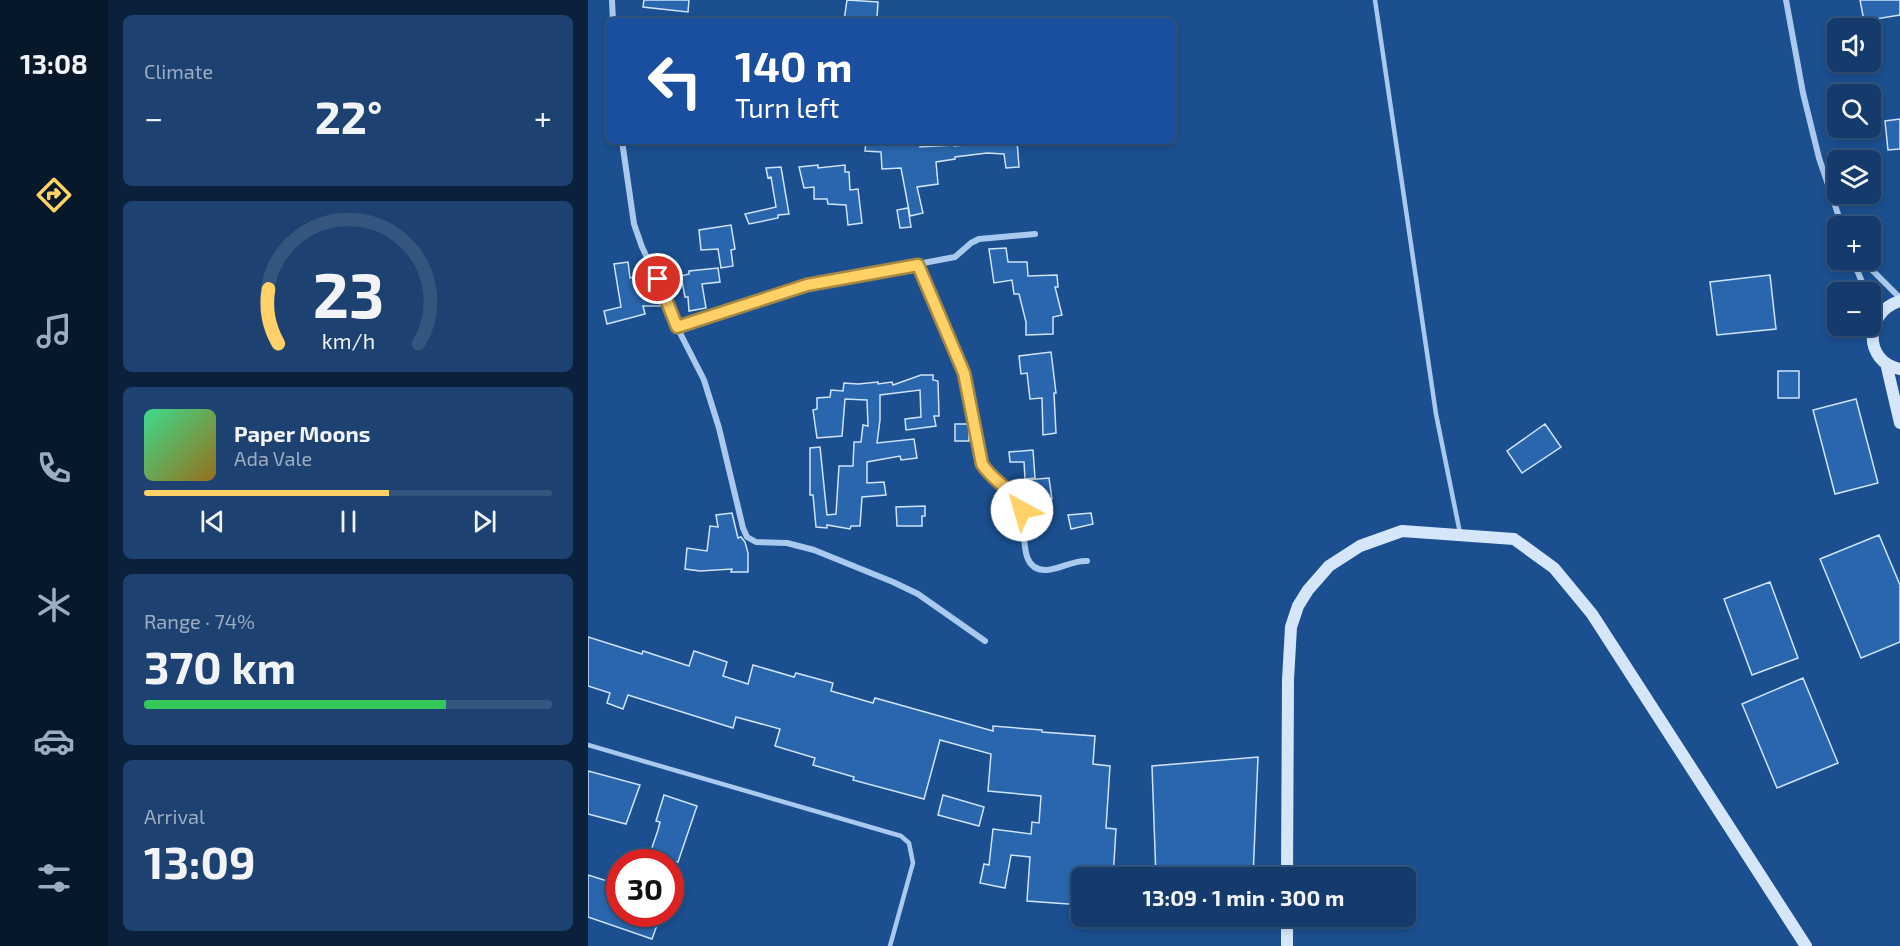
<!DOCTYPE html>
<html lang="en">
<head>
<meta charset="utf-8">
<style>
	body { margin:0; font-family:"Exo 2",sans-serif; background:#1d4271; color:#f1f3f6; height:100vh; display:flex; flex-direction:column; font-size:22px; white-space:nowrap }
	* { box-sizing:border-box; margin:0 }
	p { font-size:20px; color:#9dadc1 }
	.icon { flex:none; width:33px; height:33px; fill:none; stroke:currentColor; stroke-width:2; stroke-linecap:round; stroke-linejoin:round }
	.map { position:relative; flex:1; overflow:hidden }
	.drawer { display:flex; flex-direction:column; gap:15px; padding:15px; background:#0b203b; width:480px }
	.drawer>* { flex:none }
	.hud { position:absolute; left:18px; top:18px; width:570px; height:126px; border-radius:9px; box-shadow:0 3px 9px #0003,0 0 0 2px #33557e; background:#1a4fa0; color:#fff; overflow:hidden }
	.tools { position:absolute; left:1239px; top:18px; display:grid; gap:12px }
	.tools a { display:grid; place-items:center; width:54px; height:54px; border-radius:9px; background:#143b6b; box-shadow:0 3px 9px #0003,0 0 0 2px #33557e; font-size:30px }
	.speed { position:absolute; left:18px; top:849px; display:flex; gap:12px; font-size:30px; font-weight:700; text-align:center }
	.speed>* { display:grid; place-content:center; width:78px; height:78px; border-radius:50%; background:#143b6b; box-shadow:0 3px 9px #0003,0 0 0 2px #33557e; line-height:1 }
	.speed .limit { border:9px solid #d22; background:#fff; color:#111 }
	.pin { position:absolute; display:grid; place-items:center; width:51px; height:51px; color:#fff; margin:-26px; border:3px solid #fff; border-radius:50%; box-shadow:0 2px 6px #0007 }
	.me { position:absolute; width:66px; margin:-33px; rotate:321deg; stroke-linejoin:round; filter:drop-shadow(0 0 4px #0008) }
	.turn { display:flex; align-items:center; gap:21px; height:126px; padding:0 30px; font-size:27px }
	.turn .icon { width:78px; height:78px; stroke-width:2.5 }
	.turn b { display:block; font-size:42px; line-height:51px }
	.big { font-size:45px; font-weight:700; line-height:1.1 }
	.drawer .card { flex:1; display:flex; flex-direction:column; justify-content:center; gap:9px; min-width:0; padding:0 21px; border-radius:9px; background:#1d4271 }
	.drawer .dial { align-items:center; gap:0 }
	.dial svg { height:156px; overflow:visible; fill:none; stroke:#33557e; stroke-width:7; stroke-linecap:round; text-anchor:middle }
	.dial text { fill:#f1f3f6; stroke:none }
	.song { display:flex; align-items:center; gap:18px }
	.cover { width:72px; height:72px; border-radius:9px; background:linear-gradient(135deg,hsl(150 70% 55%),hsl(40 70% 35%)) }
	.played { height:6px; border-radius:3px; background:linear-gradient(90deg,#ffd166 60%,#33557e 60%) }
	.keys { display:flex; justify-content:space-around; direction:ltr }
	.heat { display:flex; justify-content:space-between; align-items:center; font-size:33px; direction:ltr }
	.charge { height:9px; border-radius:4px; background:linear-gradient(90deg,#34c759 74%,#33557e 0) }
	.trip { position:absolute; left:483px; top:867px; width:345px; height:60px; border-radius:9px; background:#143b6b; box-shadow:0 3px 9px #0003,0 0 0 2px #33557e; font-weight:700; line-height:60px; text-align:center }
	main { display:flex; flex:1; min-height:0 }
	.tab-bar { display:flex; flex-direction:column; width:108px; justify-content:space-around; align-items:center; background:#08182b; color:#9dadc1 }
	.tab-bar .icon { width:42px; height:42px }
	.tab-bar .selected { color:#ffd166 }
	.tab-bar b { font-size:27px; color:#f1f3f6 }
	.map>svg:first-child { display:block }
	.building { fill:#2a66ad; stroke:#cfe3fa; stroke-width:1.5 }
	.lines { fill:none; stroke-linecap:round; stroke-linejoin:round }
	.lane { stroke:#a9c9ee; stroke-width:4.5 }
	.street { stroke:#a9c9ee; stroke-width:6 }
	.secondary { stroke:#d6e6fa; stroke-width:12 }
	.route-casing { stroke:#a68842; stroke-width:15 }
	.route { stroke:#ffd166; stroke-width:10 }
</style>
</head>
<body>
<main>
<nav class="tab-bar">
<b>13:08</b>
<svg class="icon selected" aria-label="directions" viewBox="0 0 24 24"><path d="M12 3l9 9-9 9-9-9zM9 14v-3h6M13 9l2 2-2 2"/></svg>
<svg class="icon" aria-label="music" viewBox="0 0 24 24"><path d="M9 18V5l10-2v13"/><circle cx="6" cy="18" r="3"/><circle cx="16" cy="16" r="3"/></svg>
<svg class="icon" aria-label="phone" viewBox="0 0 24 24"><path d="M5 4h4l2 5-3 2q2 4 5 5l2-3 5 2v4C11 20 4 13 5 4z"/></svg>
<svg class="icon" aria-label="climate" viewBox="0 0 24 24"><path d="M12 3v18M4 7l16 10M4 17L20 7"/></svg>
<svg class="icon" aria-label="car" viewBox="0 0 24 24"><path d="M5 17H2v-5l4-1 3-4h7l3 4 3 1v5h-3M9 17h6M6 11h13"/><circle cx="7" cy="17" r="2"/><circle cx="17" cy="17" r="2"/></svg>
<svg class="icon" aria-label="filters" viewBox="0 0 24 24"><path d="M4 7h16M4 17h16"/><circle cx="9" cy="7" r="2"/><circle cx="15" cy="17" r="2"/></svg>
</nav>
<section class="drawer">
<div class="card"><p>Climate</p>
<div class="heat"><a>−</a><b class="big">22°</b><a>+</a></div>
</div>
<div class="card dial"><svg viewBox="0 0 100 80">
<path d="M14 69A42 42 0 1 1 86 69"/>
<path d="M14 69A42 42 0 0 1 9 41" stroke="#ffd166"/>
<text x="50" y="56" font-size="32" font-weight="700">23</text>
<text x="50" y="72" font-size="11">km/h</text>
</svg></div>
<div class="card">
<div class="song"><i class="cover"></i><div><b>Paper Moons</b><p>Ada Vale</p></div></div>
<div class="played"></div>
<div class="keys"><svg class="icon" aria-label="previous" viewBox="0 0 24 24"><path d="M18 5L8 12l10 7zM5 5v14"/></svg><svg class="icon" aria-label="pause" viewBox="0 0 24 24"><path d="M8 5v14M16 5v14"/></svg><svg class="icon" aria-label="next" viewBox="0 0 24 24"><path d="M6 5l10 7-10 7zM19 5v14"/></svg></div>
</div>
<div class="card"><p>Range · 74%</p><b class="big">370 km</b><div class="charge"></div></div>
<div class="card"><p>Arrival</p><b class="big">13:09</b></div>
</section>
<div class="map">
<svg width="1312" height="946" viewBox="0 0 1312 946">
	<rect width="100%" height="100%" fill="#1b4f8f"/>
	<!-- building -->
	<path class="building" d="M 56,0 L 101,0 L 100,12 L 55,7 Z
		M 259,0 L 290,2 L 289,18 L 283,17 L 283,21 L 256,21 Z
		M 1272,0 L 1312,0 L 1312,15 L 1276,21 Z
		M 1312,119 L 1312,149 L 1300,150 L 1297,121 Z
		M 278,141 L 322,141 L 332,143 L 332,147 L 366,145 L 366,146 L 398,143 L 398,141 L 429,141 L 431,167 L 418,168 L 416,154 L 399,153 L 367,157 L 367,159 L 348,162 L 350,184 L 329,187 L 335,213 L 322,216 L 313,168 L 294,169 L 293,152 L 277,151 Z
		M 230,165 L 230,168 L 257,165 L 257,172 L 261,172 L 262,190 L 270,189 L 274,223 L 260,225 L 258,205 L 240,204 L 239,199 L 226,199 L 226,187 L 216,188 L 211,167 Z
		M 193,167 L 201,214 L 190,215 L 190,218 L 161,224 L 157,214 L 188,207 L 183,177 L 180,178 L 178,168 Z
		M 320,208 L 323,227 L 312,228 L 309,210 Z
		M 143,225 L 147,249 L 143,250 L 145,266 L 133,268 L 130,249 L 113,250 L 111,230 Z
		M 418,248 L 420,262 L 439,262 L 440,276 L 469,275 L 470,287 L 467,287 L 474,315 L 465,317 L 465,334 L 438,335 L 438,322 L 431,294 L 426,294 L 424,280 L 406,283 L 401,249 Z
		M 40,262 L 42,278 L 60,272 L 72,296 L 72,306 L 55,306 L 57,314 L 19,324 L 16,311 L 33,307 L 26,264 Z
		M 130,268 L 132,282 L 114,284 L 118,308 L 101,311 L 100,297 L 97,297 L 93,276 L 101,274 L 101,271 Z
		M 1182,275 L 1188,329 L 1129,335 L 1122,282 Z
		M 463,352 L 468,393 L 466,393 L 468,433 L 455,435 L 454,398 L 442,399 L 439,373 L 433,374 L 431,356 Z
		M 1190,371 L 1211,371 L 1211,398 L 1190,398 Z
		M 333,375 L 345,375 L 345,380 L 350,381 L 351,416 L 346,416 L 348,426 L 318,430 L 317,419 L 333,417 L 332,390 L 292,395 L 292,420 L 289,443 L 326,439 L 329,458 L 313,460 L 312,456 L 279,462 L 279,483 L 296,482 L 298,495 L 274,497 L 272,526 L 263,526 L 262,529 L 239,525 L 239,528 L 228,527 L 225,495 L 222,495 L 222,448 L 232,447 L 239,515 L 248,514 L 251,466 L 265,466 L 266,442 L 273,442 L 275,425 L 280,426 L 279,400 L 257,399 L 254,436 L 229,438 L 225,410 L 229,409 L 229,398 L 242,397 L 243,390 L 255,391 L 256,383 L 270,384 L 290,382 L 290,384 L 304,382 L 305,385 Z
		M 1268,399 L 1290,483 L 1247,494 L 1225,410 Z
		M 367,424 L 381,424 L 381,441 L 367,441 Z
		M 957,424 L 973,447 L 934,473 L 919,451 Z
		M 445,450 L 447,478 L 437,479 L 436,462 L 422,462 L 421,452 Z
		M 461,478 L 464,499 L 445,505 L 438,480 Z
		M 337,506 L 337,516 L 334,516 L 334,526 L 309,526 L 308,507 Z
		M 144,513 L 150,538 L 153,537 L 157,542 L 160,553 L 160,572 L 143,572 L 144,569 L 112,571 L 97,569 L 99,548 L 119,551 L 122,526 L 130,527 L 128,515 Z
		M 503,513 L 505,524 L 483,529 L 480,515 Z
		M 1291,535 L 1312,585 L 1312,642 L 1273,658 L 1232,559 Z
		M 1182,582 L 1210,658 L 1164,675 L 1136,599 Z
		M 0,637 L 54,654 L 55,651 L 101,666 L 106,651 L 139,662 L 135,676 L 160,684 L 165,665 L 206,677 L 208,673 L 245,683 L 243,691 L 285,703 L 287,698 L 405,731 L 405,726 L 454,730 L 454,732 L 507,736 L 505,764 L 522,766 L 518,828 L 528,829 L 525,878 L 494,878 L 494,905 L 439,901 L 442,857 L 423,855 L 417,888 L 392,883 L 396,864 L 401,865 L 405,829 L 443,834 L 444,822 L 451,823 L 453,796 L 400,791 L 403,754 L 352,740 L 336,799 L 265,780 L 266,777 L 225,765 L 227,758 L 187,746 L 192,729 L 148,717 L 145,728 L 40,695 L 35,709 L 19,703 L 22,693 L 0,686 Z
		M 1215,678 L 1250,763 L 1189,788 L 1154,704 Z
		M 670,757 L 665,878 L 568,878 L 564,766 Z
		M 0,771 L 52,785 L 38,824 L 0,814 Z
		M 76,795 L 109,806 L 90,862 L 59,862 L 70,830 L 72,822 L 68,821 Z
		M 355,795 L 396,807 L 391,826 L 350,815 Z
		M 0,875 L 32,885 L 32,914 L 73,914 L 64,939 L 0,917 Z"/>
	<g class="lines">
		<!-- lane -->
		<path class="lane" d="M 787,0 L 848,414 L 872,533
			M 0,745 L 313,836 L 321,843 L 325,863 L 302,946"/>
		<!-- street -->
		<path class="street" d="M 24,0 L 25,21
			M 1198,0 L 1215,93 L 1231,158 L 1254,226
			M 34,141 L 46,224 L 54,247 L 77,295 L 89,327 L 116,380 L 131,428 L 155,528 L 159,537 L 168,542 L 199,543 L 226,550 L 305,582 L 330,594 L 397,641
			M 1265,260 L 1278,292
			M 1274,260 L 1312,298
			M 330,265 L 376,373 L 394,464 C 404,480 425,490 432,504 C 441,521 426,572 459,570 C 473,569 485,560 499,561
			M 1282,305 L 1288,319
			M 89,327 L 219,285 L 367,257 L 383,243 L 391,239 L 447,234"/>
		<!-- secondary -->
		<path class="secondary" d="M 1312,301 C 1276,312 1275,362 1312,369
			M 1298,363 L 1312,423
			M 699,878 L 700,680 L 703,627 L 710,606 L 720,590 L 741,566 L 772,546 L 814,531 L 926,539 L 966,568 L 1004,614 L 1218,946
			M 699,946 L 699,916"/>
	</g>
	<g class="lines">
		<!-- route casing -->
		<g class="route-casing">
			<path id="route" d="M 70,279 L 89,327 L 219,285 L 330,265 L 376,373 L 394,464 C 404,481 430,493 434,510"/>
		</g>
		<!-- route -->
		<use href="#route" class="route"/>
	</g>
</svg>
<div class="tools">
<a><svg class="icon" aria-label="sound" viewBox="0 0 24 24"><path d="M4 9h4l5-4v14l-5-4H4zM17 9q2 3 0 6"/></svg></a>
<a><svg class="icon" aria-label="search" viewBox="0 0 24 24"><circle cx="10" cy="10" r="6"/><path d="M15 15l6 6"/></svg></a>
<a><svg class="icon" aria-label="layers" viewBox="0 0 24 24"><path d="M12 4l9 5-9 5-9-5zM3 14l9 5 9-5"/></svg></a>
<a>+</a>
<a>−</a>
</div>
<div class="speed"><div class="limit">30</div></div>
<div class="pin" style="left:70px;top:279px;background:#d93025"><svg class="icon" aria-label="arrive" viewBox="0 0 24 24"><path d="M6 21V4h12l-3 4 3 4H6"/></svg></div>
<svg class="me" style="left:434px;top:510px" viewBox="-20 -20 40 40"><circle r="19" fill="#fff"/><path d="M0-13L10 11 0 6-10 11z" fill="#ffd166"/></svg>
<div class="trip">13:09 · 1 min · 300 m</div>
<div class="hud">
<div class="turn"><svg class="icon" aria-label="left" viewBox="0 0 24 24"><path d="M17 20v-9H6M10 6l-5 5 5 5"/></svg><div><b>140 m</b>Turn left</div></div>
</div>
</div>
</main>
</body>
</html>
